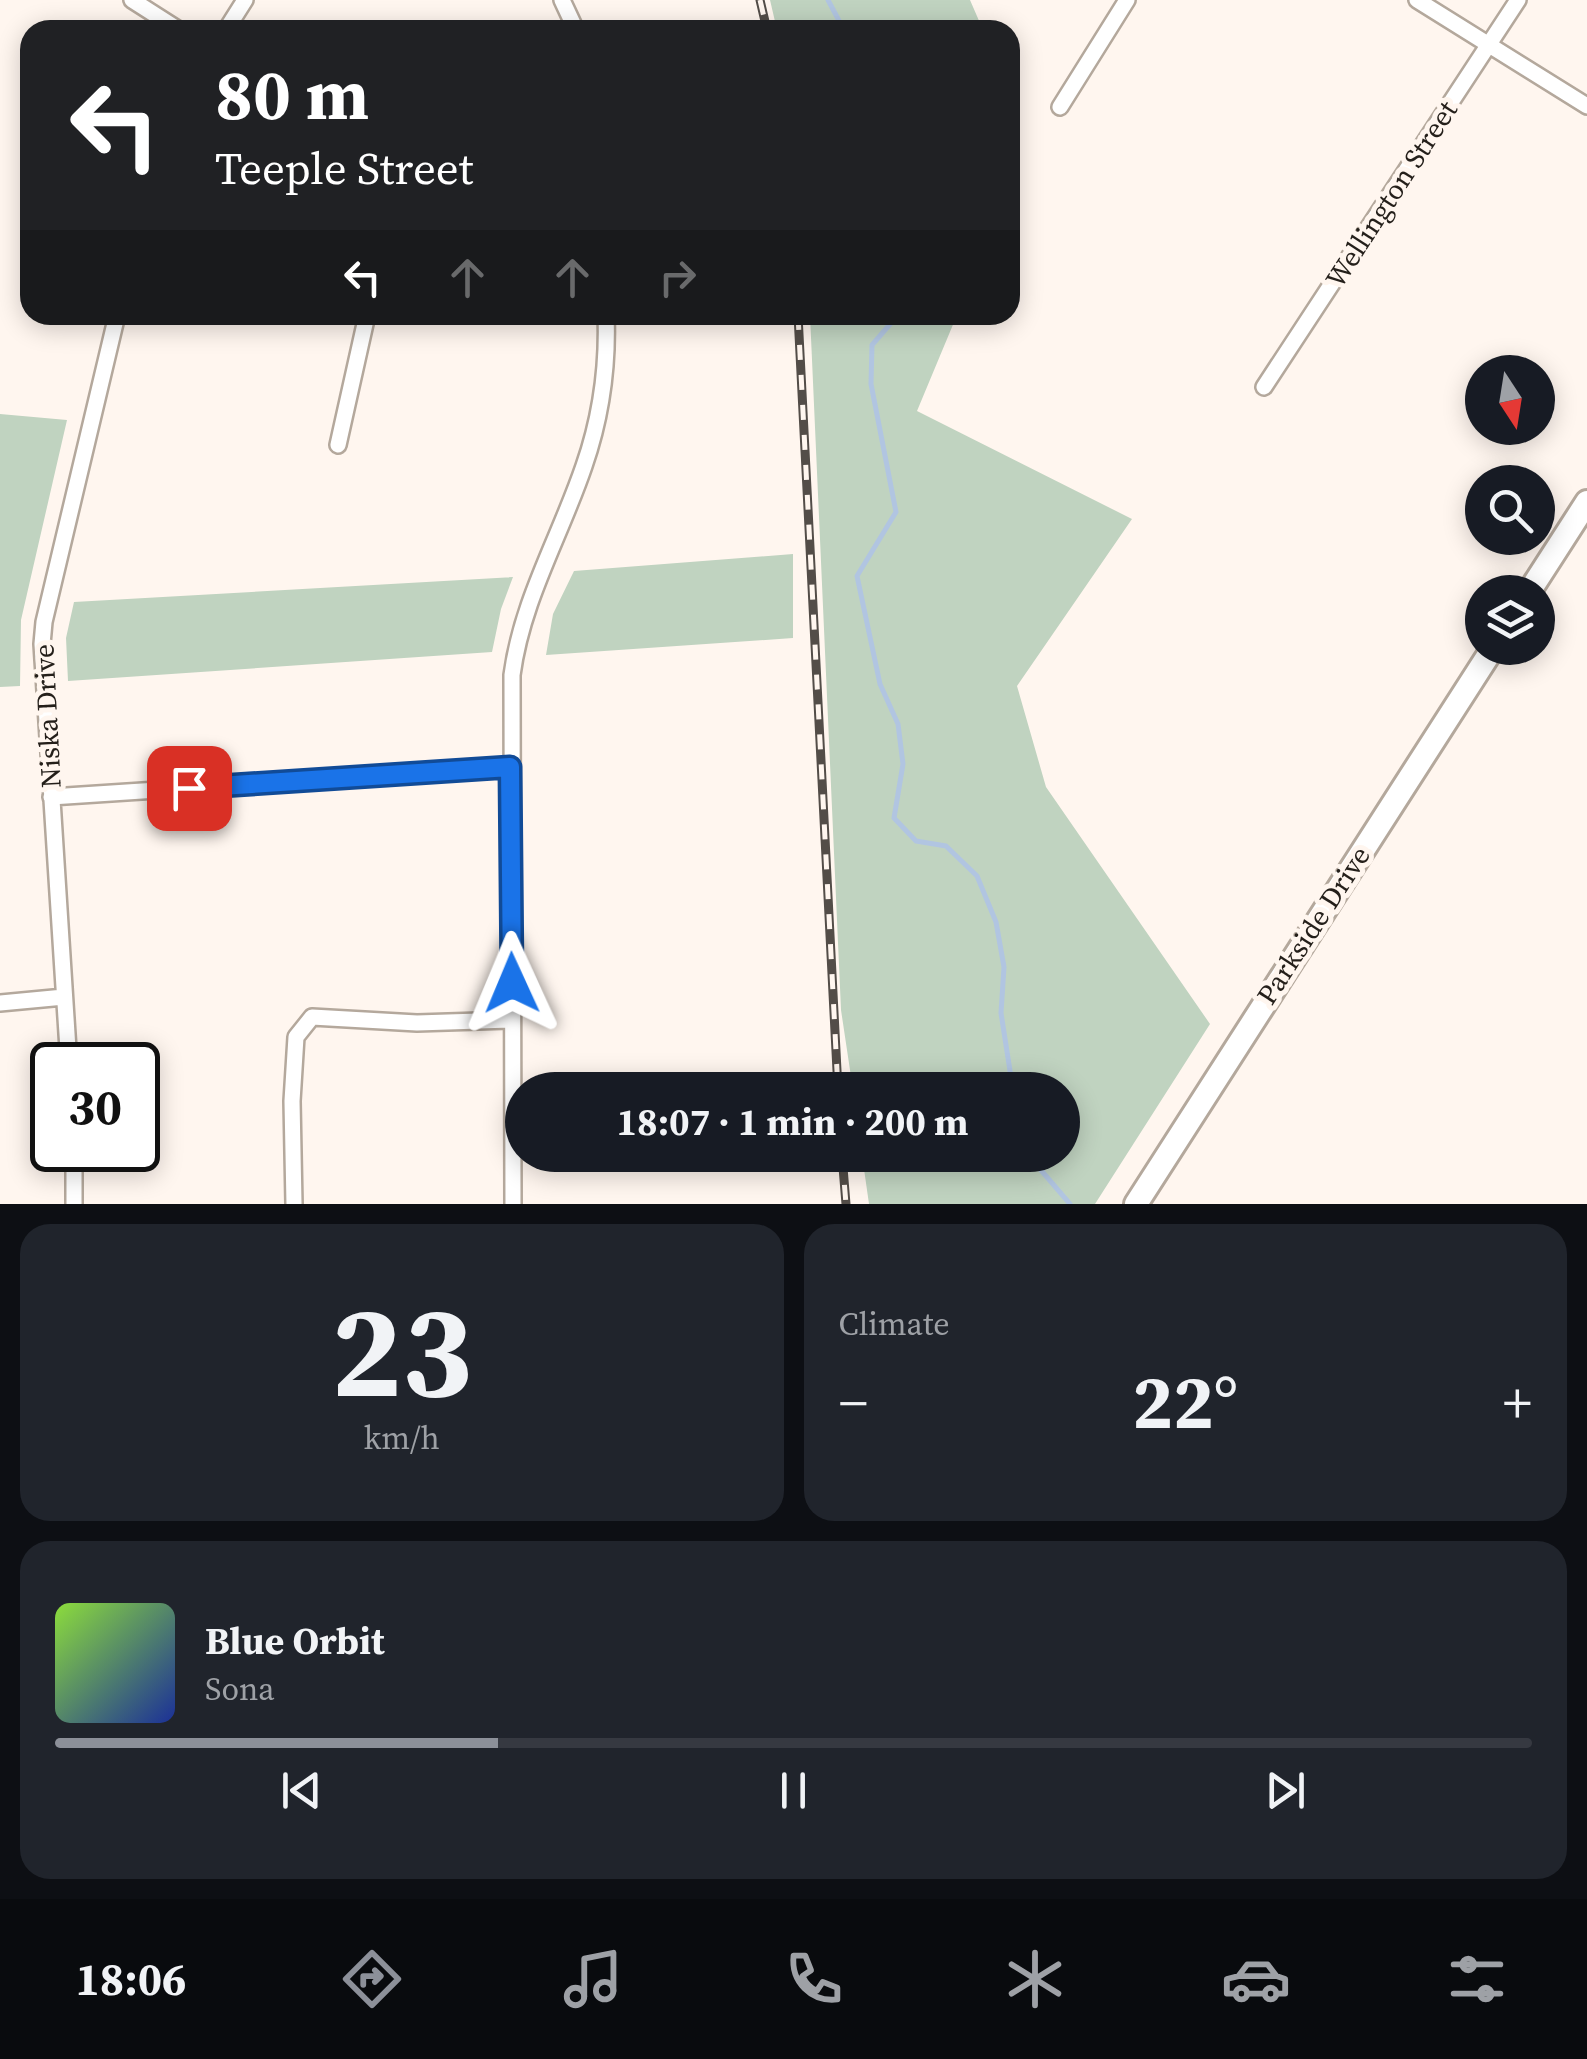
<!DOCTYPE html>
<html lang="en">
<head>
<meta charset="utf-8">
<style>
	body { margin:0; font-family:"Source Serif 4",serif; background:#20242c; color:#f1f3f6; height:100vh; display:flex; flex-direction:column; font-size:38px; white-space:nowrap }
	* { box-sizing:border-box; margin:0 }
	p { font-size:32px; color:#9ea1a6 }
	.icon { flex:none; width:55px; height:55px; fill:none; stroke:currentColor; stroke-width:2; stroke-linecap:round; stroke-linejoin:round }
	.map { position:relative; height:1204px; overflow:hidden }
	.sheet { display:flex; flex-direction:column; gap:20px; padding:20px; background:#0d0f14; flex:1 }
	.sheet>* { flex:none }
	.top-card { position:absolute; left:20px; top:20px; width:1000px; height:305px; border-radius:30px; box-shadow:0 5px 25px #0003; background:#202124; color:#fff; overflow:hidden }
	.needle { width:65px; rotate:168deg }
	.controls { position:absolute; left:1465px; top:355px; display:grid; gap:20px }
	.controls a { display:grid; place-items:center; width:90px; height:90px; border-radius:50%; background:#171b24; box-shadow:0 5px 25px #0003; font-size:50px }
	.speed { position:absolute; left:30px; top:1042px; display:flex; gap:20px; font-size:50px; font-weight:700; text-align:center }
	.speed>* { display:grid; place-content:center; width:130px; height:130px; border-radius:50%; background:#171b24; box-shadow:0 5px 25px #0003; line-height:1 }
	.speed .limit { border:5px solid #111; border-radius:15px; background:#fff; color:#111 }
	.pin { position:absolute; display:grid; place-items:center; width:85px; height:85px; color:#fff; margin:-42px; border-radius:20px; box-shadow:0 5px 15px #0006 }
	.me { position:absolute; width:110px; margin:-55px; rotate:359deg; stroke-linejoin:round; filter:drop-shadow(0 0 8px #0008) }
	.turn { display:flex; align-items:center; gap:35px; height:210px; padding:0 30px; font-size:45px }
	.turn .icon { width:130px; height:130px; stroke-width:2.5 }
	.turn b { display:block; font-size:70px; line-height:85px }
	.lanes { display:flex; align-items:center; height:95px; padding:0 30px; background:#0003; justify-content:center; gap:50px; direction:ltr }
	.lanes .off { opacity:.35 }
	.big { font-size:75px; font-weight:700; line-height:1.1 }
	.sheet .card { flex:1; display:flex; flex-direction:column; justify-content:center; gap:15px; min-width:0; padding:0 35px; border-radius:30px; background:#20242c }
	.sheet .dial { align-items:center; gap:0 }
	.dial b { font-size:130px; line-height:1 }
	.song { display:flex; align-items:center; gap:30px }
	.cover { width:120px; height:120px; border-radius:15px; background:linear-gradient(135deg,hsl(90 70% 55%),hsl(230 70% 35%)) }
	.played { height:10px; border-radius:5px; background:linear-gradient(90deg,#8c9099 30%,#363941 30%) }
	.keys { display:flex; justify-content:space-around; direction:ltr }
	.heat { display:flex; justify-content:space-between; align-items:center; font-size:55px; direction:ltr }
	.sheet .tiles { flex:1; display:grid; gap:20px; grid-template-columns:1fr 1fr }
	.card:last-child { grid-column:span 2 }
	.trip { position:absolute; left:505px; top:1072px; width:575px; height:100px; border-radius:50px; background:#171b24; box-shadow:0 5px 25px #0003; font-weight:700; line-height:100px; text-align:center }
	.tab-bar { display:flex; height:160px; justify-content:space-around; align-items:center; background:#090b0e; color:#9ea1a6 }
	.tab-bar .icon { width:70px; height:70px }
	.tab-bar .on { color:#8c9099 }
	.tab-bar b { font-size:45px; color:#f1f3f6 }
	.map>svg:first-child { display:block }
	.green { fill:#c0d3c0 }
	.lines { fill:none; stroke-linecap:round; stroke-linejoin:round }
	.stream { stroke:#b1c5e1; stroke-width:5 }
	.street-casing { stroke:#b4a89c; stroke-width:20 }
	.secondary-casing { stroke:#b4a89c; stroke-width:28 }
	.street { stroke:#fff; stroke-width:15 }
	.secondary { stroke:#fff; stroke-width:22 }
	.rail-casing { stroke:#534d48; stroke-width:9 }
	.rail { stroke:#fff6ef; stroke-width:5; stroke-dasharray:15; stroke-linecap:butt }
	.route-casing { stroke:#114b97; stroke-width:25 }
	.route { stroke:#1a73e8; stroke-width:18 }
	.labels { text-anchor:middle; stroke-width:10; stroke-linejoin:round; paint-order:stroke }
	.street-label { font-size:28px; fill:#241f1a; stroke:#fff6ef }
</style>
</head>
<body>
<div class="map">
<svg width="1587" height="1204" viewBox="0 0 1587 1204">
	<rect width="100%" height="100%" fill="#fff6ef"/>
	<!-- green -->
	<path class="green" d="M 770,0 L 970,0 L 983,30 L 777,30 Z
		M 810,315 L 957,315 L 917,411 L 1132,519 L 1017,686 L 1046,787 L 1210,1024 L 1095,1204 L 869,1204 L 862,1155 L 1062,1155 L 1062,1090 L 853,1090 L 841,1010 Z
		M 0,414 L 67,420 L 21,620 L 20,686 L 0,687 Z
		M 793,554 L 793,638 L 546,655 L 553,614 L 574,571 Z
		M 513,577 L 501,609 L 492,652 L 68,681 L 66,638 L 74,602 Z"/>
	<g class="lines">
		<!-- stream -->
		<path class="stream" d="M 828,0 L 844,30
			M 898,315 L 872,345 L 871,384 L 896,512 L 857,576 L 880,684 L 898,724 L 903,764 L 894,818 L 916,841 L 946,846 L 977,876 L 996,922 L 1004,967 L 1001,1013 L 1013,1090
			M 1028,1155 L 1070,1204"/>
		<!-- street casing -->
		<g class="street-casing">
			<path id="street" d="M 132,0 L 179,30
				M 562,0 L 576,30
				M 1417,0 L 1587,106
				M 226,30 L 245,0
				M 1060,107 L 1127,0
				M 1264,387 L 1518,0
				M 338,445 L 367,315
				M 51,797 L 510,767
				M 0,1003 L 64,997
				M 69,1065 L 42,644 L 44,622 L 117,315
				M 74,1204 L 74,1150
				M 294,1204 L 292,1101 L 296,1037 L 312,1017 L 417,1023 L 512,1020
				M 513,1204 L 512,675 C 522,600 560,537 584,466 C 601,417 608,366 606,315"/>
		</g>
		<!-- secondary casing -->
		<g class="secondary-casing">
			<path id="secondary" d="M 1529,592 L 1587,502
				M 1136,1204 L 1493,648"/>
		</g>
		<!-- street -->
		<use href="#street" class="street"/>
		<!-- secondary -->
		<use href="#secondary" class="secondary"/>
		<!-- rail casing -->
		<g class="rail-casing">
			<path id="rail" d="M 760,0 L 767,30
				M 798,315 L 838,1090
				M 842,1155 L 846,1204"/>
		</g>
		<!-- rail -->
		<use href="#rail" class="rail"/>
	</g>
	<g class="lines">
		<!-- route casing -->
		<g class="route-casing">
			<path id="route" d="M 189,788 L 510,767 L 512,983"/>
		</g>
		<!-- route -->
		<use href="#route" class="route"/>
	</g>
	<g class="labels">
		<!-- street labels -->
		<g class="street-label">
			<text transform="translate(1391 194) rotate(-57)" y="10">Wellington Street</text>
			<text transform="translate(47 716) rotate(-93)" y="10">Niska Drive</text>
			<text transform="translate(1313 925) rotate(-57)" y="10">Parkside Drive</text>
		</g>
	</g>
</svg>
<div class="controls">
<a><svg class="needle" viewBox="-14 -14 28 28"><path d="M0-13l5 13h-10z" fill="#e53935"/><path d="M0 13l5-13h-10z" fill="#9ea1a6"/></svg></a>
<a><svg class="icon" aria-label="search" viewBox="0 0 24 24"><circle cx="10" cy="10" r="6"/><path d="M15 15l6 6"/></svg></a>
<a><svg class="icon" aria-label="layers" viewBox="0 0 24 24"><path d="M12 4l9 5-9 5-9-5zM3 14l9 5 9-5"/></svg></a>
</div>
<div class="speed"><div class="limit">30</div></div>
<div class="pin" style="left:189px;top:788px;background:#d93025"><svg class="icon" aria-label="arrive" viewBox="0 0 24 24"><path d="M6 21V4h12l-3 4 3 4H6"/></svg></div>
<svg class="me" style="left:512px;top:983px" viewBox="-20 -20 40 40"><path d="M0-17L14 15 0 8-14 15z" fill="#1a73e8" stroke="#fff" stroke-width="4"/></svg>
<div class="trip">18:07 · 1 min · 200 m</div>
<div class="top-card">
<div class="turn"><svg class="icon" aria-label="left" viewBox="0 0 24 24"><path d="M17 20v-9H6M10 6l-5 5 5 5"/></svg><div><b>80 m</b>Teeple Street</div></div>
<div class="lanes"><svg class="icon" aria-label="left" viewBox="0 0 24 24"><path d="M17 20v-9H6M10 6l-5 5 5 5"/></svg><svg class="icon off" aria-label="ahead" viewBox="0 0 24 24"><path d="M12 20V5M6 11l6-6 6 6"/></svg><svg class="icon off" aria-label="ahead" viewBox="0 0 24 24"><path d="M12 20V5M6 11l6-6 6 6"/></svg><svg class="icon off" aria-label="right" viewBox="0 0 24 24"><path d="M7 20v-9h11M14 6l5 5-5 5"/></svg></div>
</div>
</div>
<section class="sheet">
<div class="tiles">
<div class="card dial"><b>23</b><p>km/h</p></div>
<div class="card"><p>Climate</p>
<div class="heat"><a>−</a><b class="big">22°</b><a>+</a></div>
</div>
<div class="card">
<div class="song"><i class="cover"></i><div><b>Blue Orbit</b><p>Sona</p></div></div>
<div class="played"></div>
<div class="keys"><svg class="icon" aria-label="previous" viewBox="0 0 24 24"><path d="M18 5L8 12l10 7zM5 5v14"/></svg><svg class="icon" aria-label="pause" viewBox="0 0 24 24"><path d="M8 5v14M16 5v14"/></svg><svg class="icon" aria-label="next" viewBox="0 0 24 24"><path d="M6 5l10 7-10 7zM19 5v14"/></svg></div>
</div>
</div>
</section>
<nav class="tab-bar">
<b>18:06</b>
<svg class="icon on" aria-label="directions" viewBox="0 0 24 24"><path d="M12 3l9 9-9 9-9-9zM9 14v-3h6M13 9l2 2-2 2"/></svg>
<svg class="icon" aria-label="music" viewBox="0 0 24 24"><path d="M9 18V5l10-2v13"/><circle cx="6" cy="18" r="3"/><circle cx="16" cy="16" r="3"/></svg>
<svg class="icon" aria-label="phone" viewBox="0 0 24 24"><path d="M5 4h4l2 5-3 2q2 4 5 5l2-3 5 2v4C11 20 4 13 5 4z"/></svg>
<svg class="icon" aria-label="climate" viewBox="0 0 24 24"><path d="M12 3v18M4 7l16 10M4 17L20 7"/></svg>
<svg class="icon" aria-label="car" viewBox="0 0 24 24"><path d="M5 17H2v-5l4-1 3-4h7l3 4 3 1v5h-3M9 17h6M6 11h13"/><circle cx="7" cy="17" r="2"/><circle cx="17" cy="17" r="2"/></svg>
<svg class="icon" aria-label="filters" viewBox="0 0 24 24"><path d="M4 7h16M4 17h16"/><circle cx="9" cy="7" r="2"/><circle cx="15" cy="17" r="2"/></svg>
</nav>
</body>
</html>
